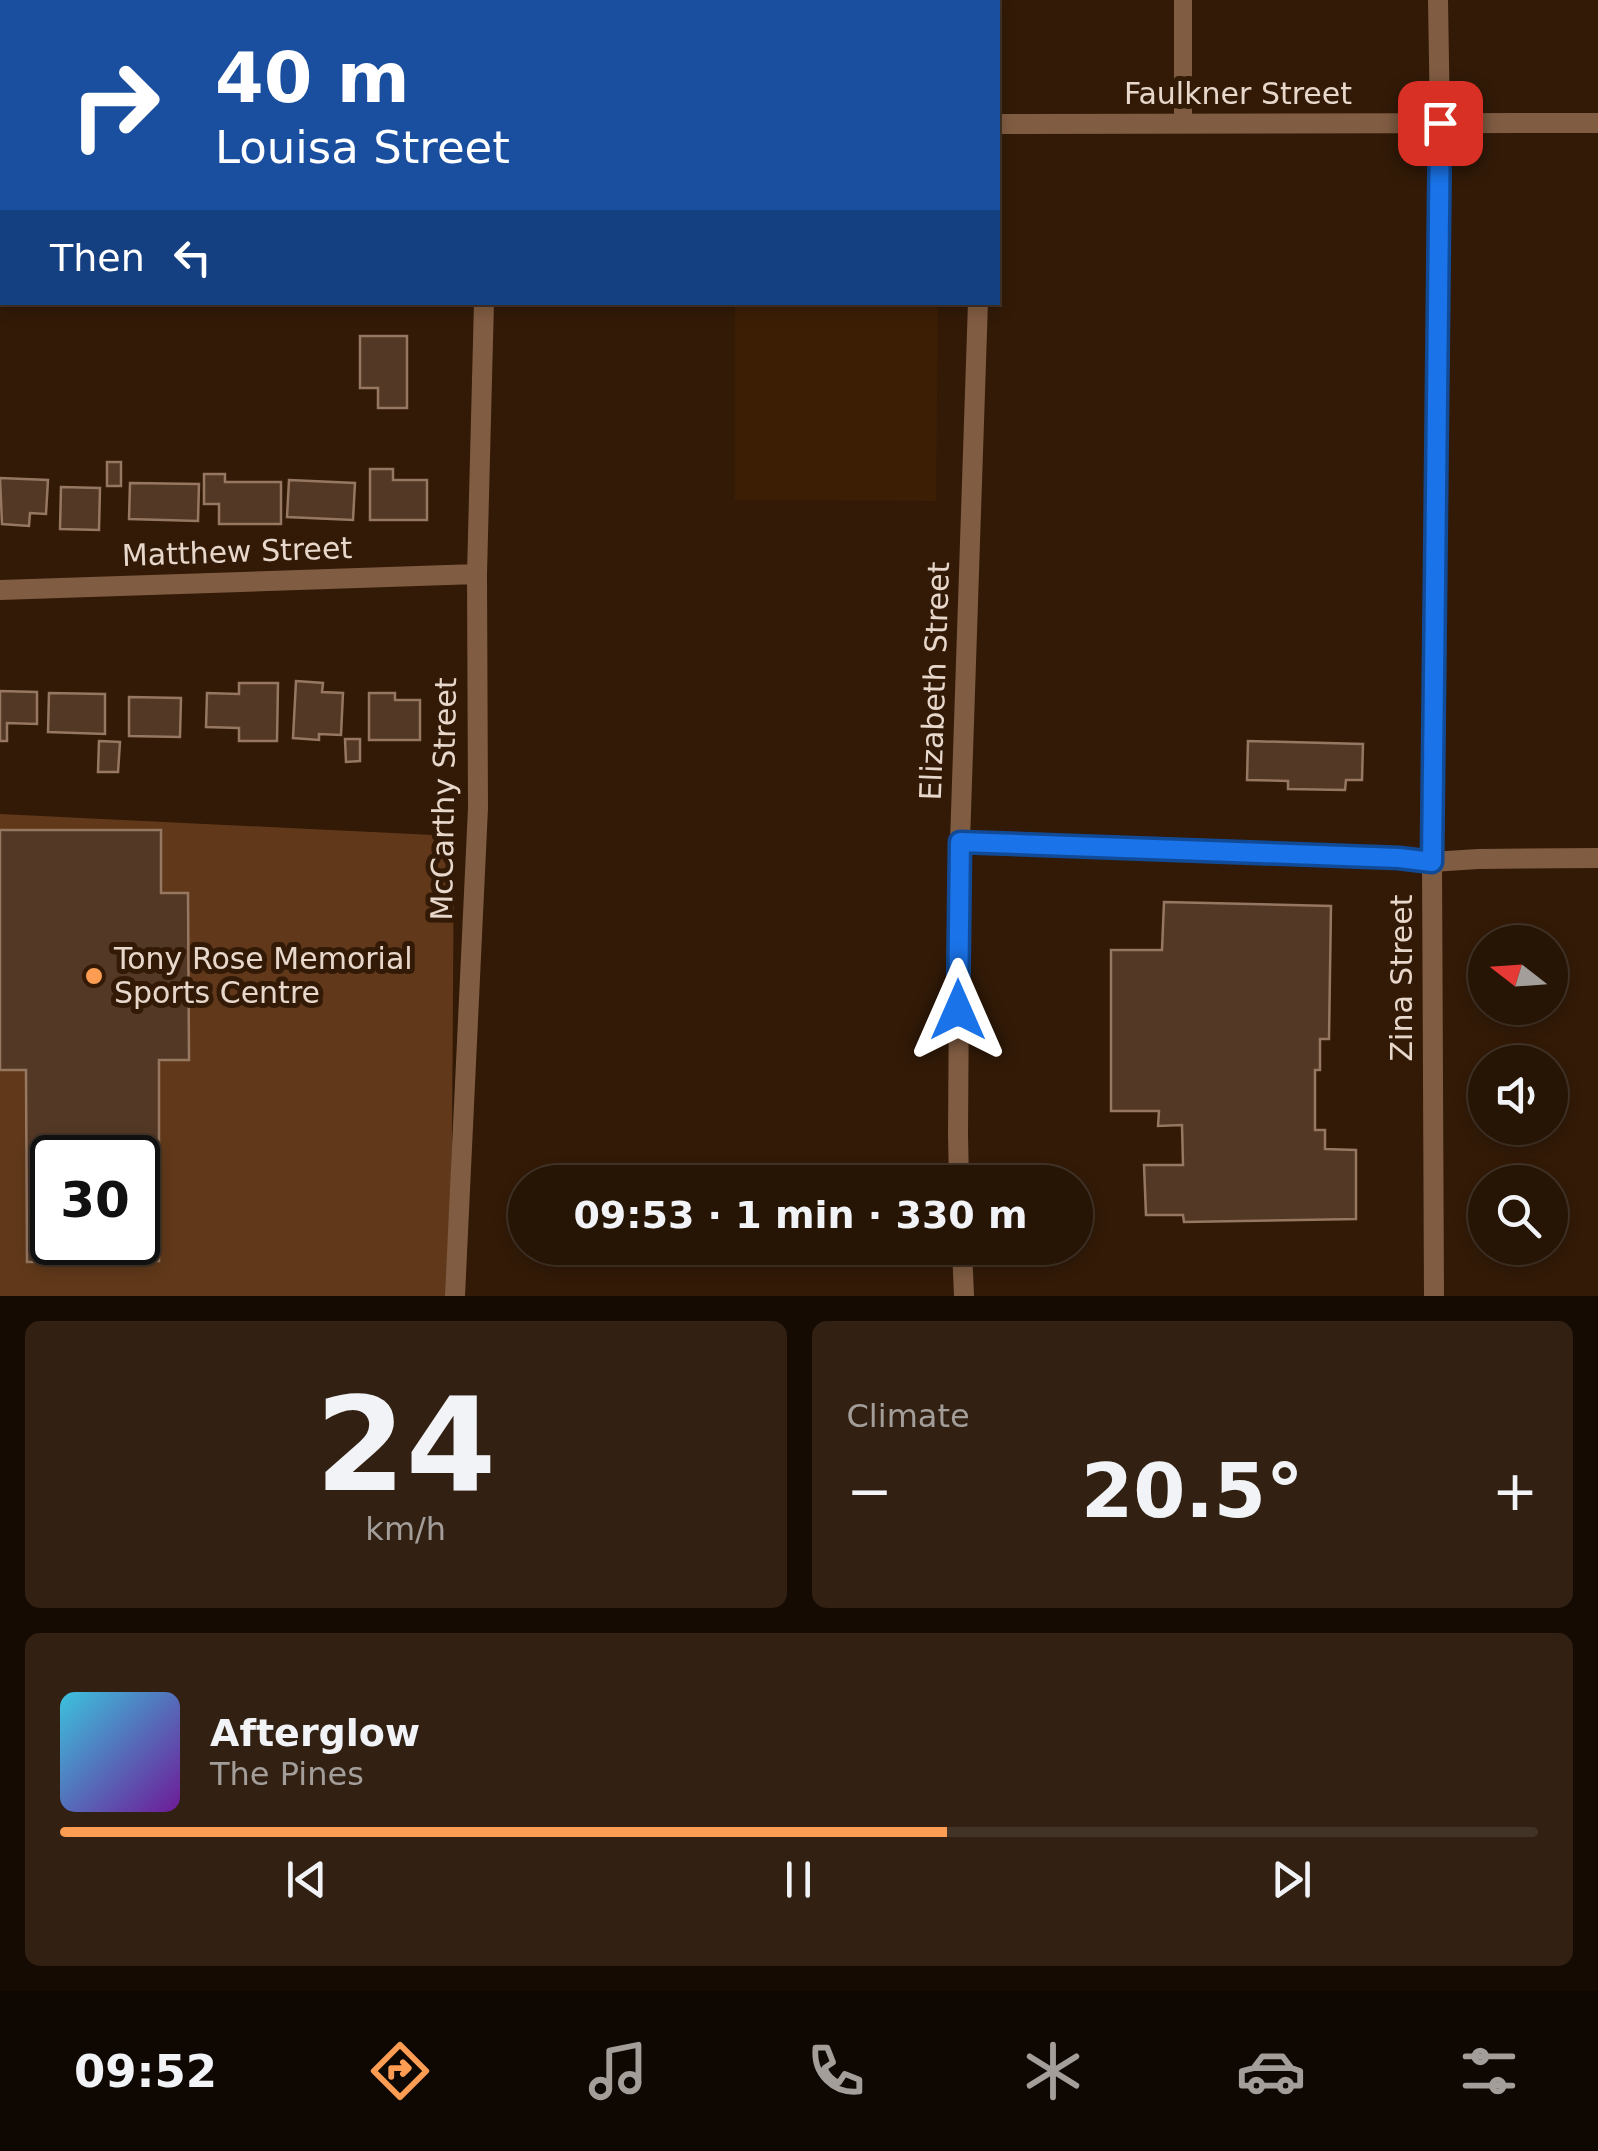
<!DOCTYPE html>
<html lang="en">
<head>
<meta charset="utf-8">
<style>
	body { margin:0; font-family:"DejaVu Sans",sans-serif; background:#322113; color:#f1f3f6; height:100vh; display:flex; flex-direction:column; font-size:38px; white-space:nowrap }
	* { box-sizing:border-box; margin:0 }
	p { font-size:32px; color:#a49e9a }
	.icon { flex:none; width:55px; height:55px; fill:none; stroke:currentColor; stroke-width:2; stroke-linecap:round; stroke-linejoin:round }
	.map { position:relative; height:1296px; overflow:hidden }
	.sheet { display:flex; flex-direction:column; gap:25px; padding:25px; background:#150b03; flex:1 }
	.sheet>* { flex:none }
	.hud { position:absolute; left:0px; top:0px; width:1000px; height:305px; box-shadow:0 5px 15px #0003,0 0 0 2px #423327; background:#1a4fa0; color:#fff; overflow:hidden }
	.needle { width:65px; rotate:287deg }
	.fabs { position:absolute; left:1468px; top:925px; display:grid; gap:20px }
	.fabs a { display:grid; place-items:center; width:100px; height:100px; border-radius:50%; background:#261405; box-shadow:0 5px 15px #0003,0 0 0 2px #423327; font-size:50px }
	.speed { position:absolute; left:30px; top:1135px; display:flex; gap:20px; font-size:50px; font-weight:700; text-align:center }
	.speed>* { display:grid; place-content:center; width:130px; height:130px; border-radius:50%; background:#261405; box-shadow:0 5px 15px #0003,0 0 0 2px #423327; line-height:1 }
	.speed .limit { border:5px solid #111; border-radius:15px; background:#fff; color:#111 }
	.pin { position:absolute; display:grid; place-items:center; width:85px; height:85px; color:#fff; margin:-42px; border-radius:20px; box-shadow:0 5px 15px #0006 }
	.me { position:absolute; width:110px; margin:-55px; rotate:0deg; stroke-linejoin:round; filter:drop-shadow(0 0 8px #0008) }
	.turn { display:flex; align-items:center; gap:35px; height:210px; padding:0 50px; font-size:45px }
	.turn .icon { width:130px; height:130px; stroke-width:2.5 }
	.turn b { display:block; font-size:70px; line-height:85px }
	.then { display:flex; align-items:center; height:95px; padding:0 50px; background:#0003; gap:20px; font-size:38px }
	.big { font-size:75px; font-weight:700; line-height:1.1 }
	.sheet .card { flex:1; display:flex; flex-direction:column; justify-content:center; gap:15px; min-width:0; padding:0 35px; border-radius:15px; background:#322113 }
	.sheet .dial { align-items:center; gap:0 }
	.dial b { font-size:130px; line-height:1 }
	.song { display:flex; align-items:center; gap:30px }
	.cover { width:120px; height:120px; border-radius:15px; background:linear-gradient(135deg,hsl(190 70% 55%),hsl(280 70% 35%)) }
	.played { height:10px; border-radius:5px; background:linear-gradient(90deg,#fc9d53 60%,#423327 60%) }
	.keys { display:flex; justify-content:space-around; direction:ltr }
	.heat { display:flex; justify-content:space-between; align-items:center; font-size:55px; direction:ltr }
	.sheet .tiles { flex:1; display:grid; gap:25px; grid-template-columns:1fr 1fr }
	.card:last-child { grid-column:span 2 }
	.trip { position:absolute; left:508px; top:1165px; width:585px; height:100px; border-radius:50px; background:#261405; box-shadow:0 5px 15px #0003,0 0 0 2px #423327; font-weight:700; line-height:100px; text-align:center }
	.tab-bar { display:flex; height:160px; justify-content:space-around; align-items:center; background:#0f0802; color:#a49e9a }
	.tab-bar .icon { width:70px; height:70px }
	.tab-bar .selected { color:#fc9d53 }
	.tab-bar b { font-size:45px; color:#f1f3f6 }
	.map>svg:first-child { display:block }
	.built { fill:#3c1e05 }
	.green { fill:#61391a; fill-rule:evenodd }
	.building { fill:#533825; stroke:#967862; stroke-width:2.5; fill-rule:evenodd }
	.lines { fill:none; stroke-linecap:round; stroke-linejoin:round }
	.lane { stroke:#805c42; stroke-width:18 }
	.street { stroke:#805c42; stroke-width:20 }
	.route-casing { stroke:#114b97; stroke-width:25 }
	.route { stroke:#1a73e8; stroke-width:18 }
	.poi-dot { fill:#fc9d53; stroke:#321a07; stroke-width:4 }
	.labels { text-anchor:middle; stroke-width:10; stroke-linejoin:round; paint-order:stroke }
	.street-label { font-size:30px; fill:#e8d7cb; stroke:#321a07 }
	.poi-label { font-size:30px; fill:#e8d7cb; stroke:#321a07; text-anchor:start }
</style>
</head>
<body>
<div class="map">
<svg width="1598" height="1296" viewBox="0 0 1598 1296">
	<rect width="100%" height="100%" fill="#321a07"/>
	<!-- built -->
	<path class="built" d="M 675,0 L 940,0 L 940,2 L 675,2 Z
		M 735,303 L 938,303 L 936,501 L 735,500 Z"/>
	<!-- green -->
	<path class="green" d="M 0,814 L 454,836 L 451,1296 L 0,1296 ZM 52,1158 L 138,1158 L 138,1242 L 52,1242 Z"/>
	<!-- building -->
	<path class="building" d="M 360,336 L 407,336 L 407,408 L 378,408 L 378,388 L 360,388 Z
		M 107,462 L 121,462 L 121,486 L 107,486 Z
		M 370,469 L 393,469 L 393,480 L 427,480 L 427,520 L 370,520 Z
		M 204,474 L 225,474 L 225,482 L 281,482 L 281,524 L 219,524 L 219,504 L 204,504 Z
		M 0,478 L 48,480 L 46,514 L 30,513 L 29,526 L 2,524 Z
		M 289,480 L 355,483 L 353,520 L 287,517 Z
		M 130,483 L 199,484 L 198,521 L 129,519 Z
		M 61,487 L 100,488 L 99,530 L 60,529 Z
		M 296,681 L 323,683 L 322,692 L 343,693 L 341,735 L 319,734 L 319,740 L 293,738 Z
		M 239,683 L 278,683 L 277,741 L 239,741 L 239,728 L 206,727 L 207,693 L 239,694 Z
		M 0,691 L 37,692 L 37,724 L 7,723 L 7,741 L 0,741 Z
		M 49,693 L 105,694 L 105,734 L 48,732 Z
		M 369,693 L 395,693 L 395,700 L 420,700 L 420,740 L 369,740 Z
		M 129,697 L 181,698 L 180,737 L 129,736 Z
		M 345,739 L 360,739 L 360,761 L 346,762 Z
		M 99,741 L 120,742 L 118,772 L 98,772 Z
		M 1248,741 L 1363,744 L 1362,780 L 1346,780 L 1345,790 L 1288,789 L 1288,781 L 1247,780 Z
		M 0,830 L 161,830 L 161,893 L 188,893 L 189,1060 L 159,1060 L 159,1261 L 27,1262 L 26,1070 L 0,1070 ZM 52,1158 L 138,1158 L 138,1242 L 52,1242 Z
		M 1164,902 L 1331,906 L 1329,1039 L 1320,1039 L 1320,1070 L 1315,1070 L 1315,1130 L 1325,1130 L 1325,1149 L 1356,1150 L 1356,1219 L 1184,1222 L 1183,1215 L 1146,1215 L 1144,1165 L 1183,1165 L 1182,1125 L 1158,1126 L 1159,1111 L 1111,1111 L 1111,950 L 1162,950 Z"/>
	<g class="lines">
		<!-- lane -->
		<path class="lane" d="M 1183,0 L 1183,124"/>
		<!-- street -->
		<path class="street" d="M 485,0 L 485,2
			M 983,0 L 983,2
			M 998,124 L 1598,123
			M 0,126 L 2,126
			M 0,590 L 477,574
			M 960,842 L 1399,859 L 1432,862 L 1478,859 L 1598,858
			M 959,1182 L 958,1135 L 960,842 L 978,302
			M 962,1248 L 964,1296
			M 455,1296 L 478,808 L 477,574 L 484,302
			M 1434,1296 L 1432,862 L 1440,123 L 1438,0"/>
	</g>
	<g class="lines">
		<!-- route casing -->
		<g class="route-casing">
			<path id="route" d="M 958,1010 L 960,842 L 1399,858 L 1432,862 L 1440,123"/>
		</g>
		<!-- route -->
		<use href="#route" class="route"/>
	</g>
	<!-- markers -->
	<circle class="poi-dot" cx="94" cy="976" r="10"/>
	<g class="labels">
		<!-- street labels -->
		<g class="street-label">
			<text x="1238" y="104">Faulkner Street</text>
			<text transform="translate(237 552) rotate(-2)" y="10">Matthew Street</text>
			<text transform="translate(935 681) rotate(-88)" y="10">Elizabeth Street</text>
			<text transform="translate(444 799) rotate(-89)" y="10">McCarthy Street</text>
			<text transform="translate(1402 978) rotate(-90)" y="10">Zina Street</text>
		</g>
		<!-- poi labels -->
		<g class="poi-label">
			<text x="114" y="969">Tony Rose Memorial<tspan x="114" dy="34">Sports Centre</tspan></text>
		</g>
	</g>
</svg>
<div class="fabs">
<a><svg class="needle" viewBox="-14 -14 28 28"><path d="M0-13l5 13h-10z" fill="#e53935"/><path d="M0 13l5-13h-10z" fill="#a49e9a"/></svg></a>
<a><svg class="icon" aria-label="sound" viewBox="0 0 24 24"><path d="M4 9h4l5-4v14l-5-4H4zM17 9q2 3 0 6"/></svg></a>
<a><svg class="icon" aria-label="search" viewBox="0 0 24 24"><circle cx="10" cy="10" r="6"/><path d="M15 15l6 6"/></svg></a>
</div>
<div class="speed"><div class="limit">30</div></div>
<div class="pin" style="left:1440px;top:123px;background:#d93025"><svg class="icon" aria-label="arrive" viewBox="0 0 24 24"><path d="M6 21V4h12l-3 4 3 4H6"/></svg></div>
<svg class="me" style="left:958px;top:1010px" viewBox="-20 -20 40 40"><path d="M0-17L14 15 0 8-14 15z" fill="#1a73e8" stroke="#fff" stroke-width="4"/></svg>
<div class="trip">09:53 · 1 min · 330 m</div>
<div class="hud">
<div class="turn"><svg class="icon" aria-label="right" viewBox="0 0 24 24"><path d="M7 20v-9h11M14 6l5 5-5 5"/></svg><div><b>40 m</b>Louisa Street</div></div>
<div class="then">Then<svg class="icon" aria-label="left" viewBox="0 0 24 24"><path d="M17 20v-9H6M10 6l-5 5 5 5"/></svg></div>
</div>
</div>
<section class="sheet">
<div class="tiles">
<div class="card dial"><b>24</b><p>km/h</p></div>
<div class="card"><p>Climate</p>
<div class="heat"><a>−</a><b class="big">20.5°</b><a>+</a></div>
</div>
<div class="card">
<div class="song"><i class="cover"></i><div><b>Afterglow</b><p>The Pines</p></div></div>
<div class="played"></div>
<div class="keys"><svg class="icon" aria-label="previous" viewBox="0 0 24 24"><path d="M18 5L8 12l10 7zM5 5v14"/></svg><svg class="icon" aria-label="pause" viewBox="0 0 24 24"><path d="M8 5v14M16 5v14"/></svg><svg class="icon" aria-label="next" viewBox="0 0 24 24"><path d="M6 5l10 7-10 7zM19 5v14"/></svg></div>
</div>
</div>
</section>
<nav class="tab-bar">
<b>09:52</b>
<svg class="icon selected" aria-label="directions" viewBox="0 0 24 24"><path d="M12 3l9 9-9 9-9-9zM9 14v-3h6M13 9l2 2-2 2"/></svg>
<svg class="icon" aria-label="music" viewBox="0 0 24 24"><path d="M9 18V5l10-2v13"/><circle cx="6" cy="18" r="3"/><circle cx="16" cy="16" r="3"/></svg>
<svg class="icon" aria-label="phone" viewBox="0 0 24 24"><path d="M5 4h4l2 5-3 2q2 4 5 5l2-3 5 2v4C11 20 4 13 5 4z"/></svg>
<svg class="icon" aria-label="climate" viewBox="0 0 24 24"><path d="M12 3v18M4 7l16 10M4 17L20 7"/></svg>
<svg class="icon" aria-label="car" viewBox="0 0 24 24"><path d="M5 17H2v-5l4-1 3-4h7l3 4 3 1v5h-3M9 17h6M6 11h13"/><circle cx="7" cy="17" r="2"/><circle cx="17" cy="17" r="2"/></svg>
<svg class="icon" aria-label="filters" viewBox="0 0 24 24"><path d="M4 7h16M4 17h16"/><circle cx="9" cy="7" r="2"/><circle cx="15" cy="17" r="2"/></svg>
</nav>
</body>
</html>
